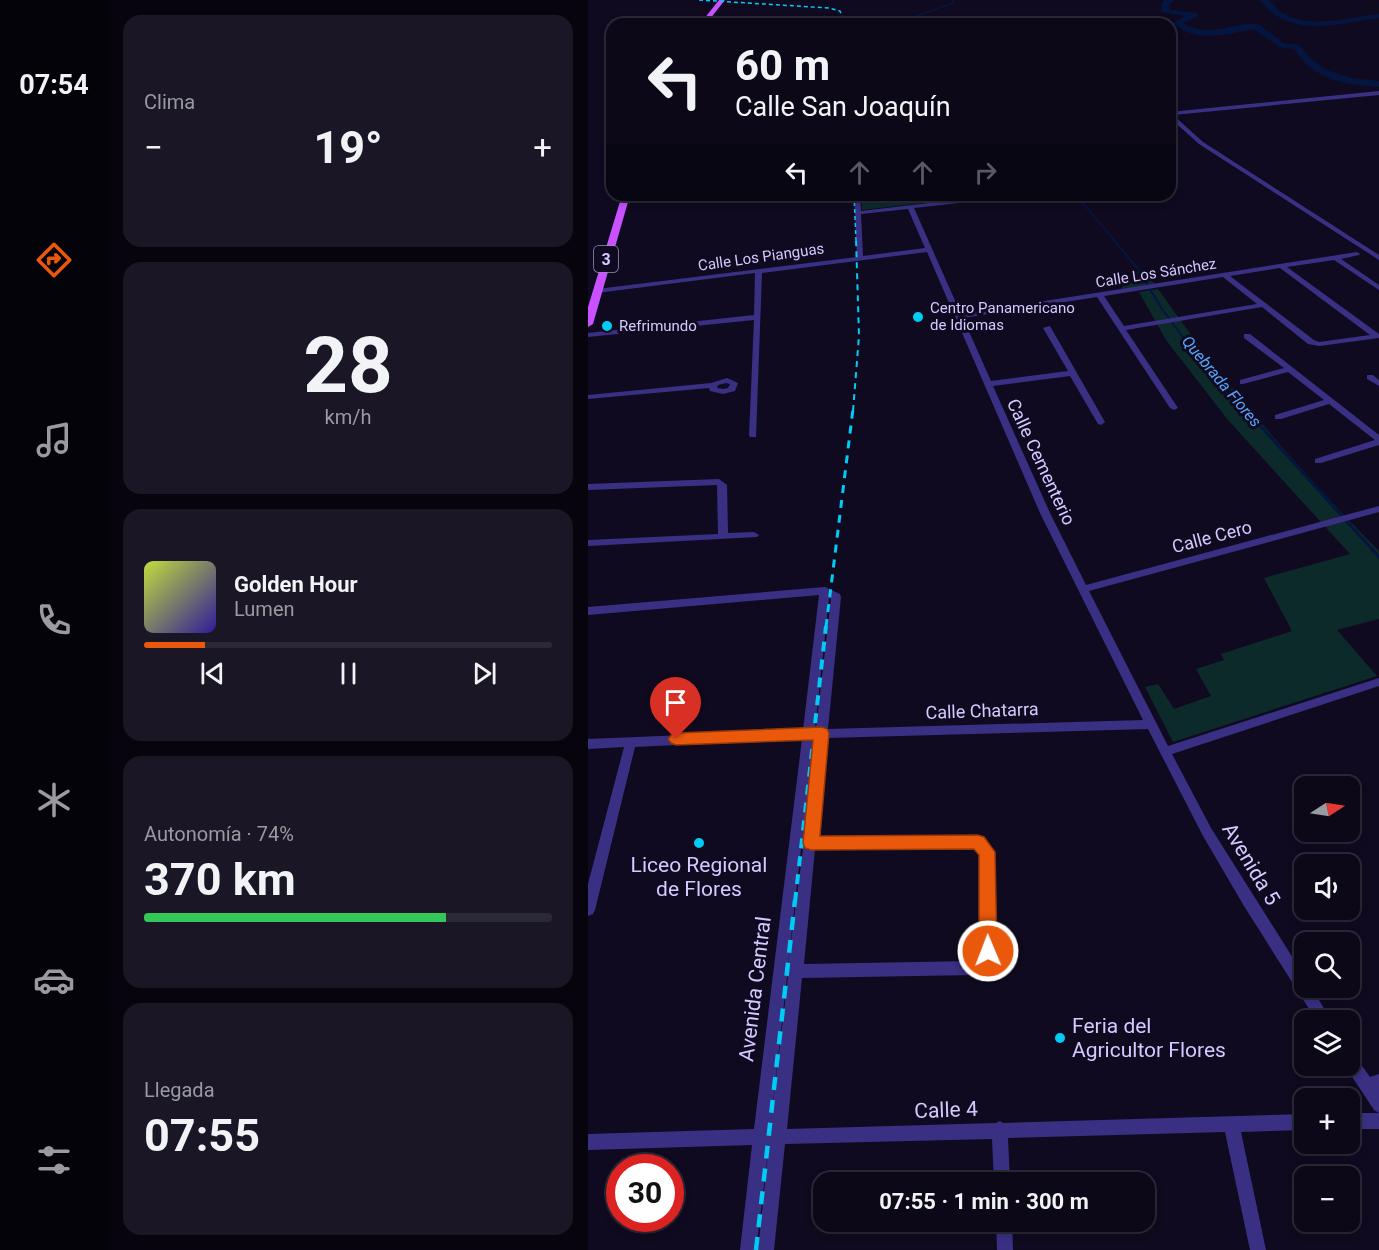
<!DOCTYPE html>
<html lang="es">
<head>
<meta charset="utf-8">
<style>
	body { margin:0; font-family:Roboto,sans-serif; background:#1a1625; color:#f1f3f6; height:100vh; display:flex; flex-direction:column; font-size:22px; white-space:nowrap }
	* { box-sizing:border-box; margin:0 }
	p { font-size:20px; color:#9a9aa2 }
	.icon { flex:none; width:33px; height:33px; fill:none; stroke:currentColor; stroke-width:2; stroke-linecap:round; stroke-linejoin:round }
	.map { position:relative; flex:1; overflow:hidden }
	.sheet { display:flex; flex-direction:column; gap:15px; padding:15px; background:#07040d; width:480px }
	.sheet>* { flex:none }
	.top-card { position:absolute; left:18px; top:18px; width:570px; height:183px; border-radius:18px; box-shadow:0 3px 9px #0003,0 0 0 2px #2c2937; background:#0c0818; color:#f1f3f6; overflow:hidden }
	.needle { width:39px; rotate:78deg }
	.buttons { position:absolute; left:706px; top:776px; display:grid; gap:12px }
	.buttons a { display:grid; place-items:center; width:66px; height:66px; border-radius:12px; background:#0c0818; box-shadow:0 3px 9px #0003,0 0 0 2px #2c2937; font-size:30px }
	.speed { position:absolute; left:18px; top:1154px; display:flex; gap:12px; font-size:30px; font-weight:700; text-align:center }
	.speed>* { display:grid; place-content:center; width:78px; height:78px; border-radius:50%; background:#0c0818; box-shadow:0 3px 9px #0003,0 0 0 2px #2c2937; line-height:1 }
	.speed .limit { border:9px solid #d22; background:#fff; color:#111 }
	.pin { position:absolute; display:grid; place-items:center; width:51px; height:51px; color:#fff; margin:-62px -26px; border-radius:50% 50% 50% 0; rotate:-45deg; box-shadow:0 0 6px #0007 }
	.pin .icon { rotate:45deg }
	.me { position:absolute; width:66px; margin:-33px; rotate:359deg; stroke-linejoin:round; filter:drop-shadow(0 0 4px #0008) }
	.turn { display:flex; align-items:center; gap:21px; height:126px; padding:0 30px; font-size:27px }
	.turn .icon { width:78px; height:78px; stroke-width:2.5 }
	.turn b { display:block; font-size:42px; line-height:51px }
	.lanes { display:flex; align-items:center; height:57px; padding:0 30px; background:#0003; justify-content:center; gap:30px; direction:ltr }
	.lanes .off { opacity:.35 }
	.big { font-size:45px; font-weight:700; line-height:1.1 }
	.sheet .widget { flex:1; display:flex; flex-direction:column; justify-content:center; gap:9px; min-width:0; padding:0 21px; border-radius:18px; background:#1a1625 }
	.sheet .dial { align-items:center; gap:0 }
	.dial b { font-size:78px; line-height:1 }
	.song { display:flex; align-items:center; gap:18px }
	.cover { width:72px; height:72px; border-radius:9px; background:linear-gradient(135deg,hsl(70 70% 55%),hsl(250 70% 35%)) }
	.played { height:6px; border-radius:3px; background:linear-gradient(90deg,#ea580c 15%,#2c2937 15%) }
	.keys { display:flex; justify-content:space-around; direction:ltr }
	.heat { display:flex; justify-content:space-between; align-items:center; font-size:33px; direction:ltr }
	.charge { height:9px; border-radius:4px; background:linear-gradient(90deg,#34c759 74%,#2c2937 0) }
	.trip { position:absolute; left:225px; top:1172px; width:342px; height:60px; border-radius:18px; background:#0c0818; box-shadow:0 3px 9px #0003,0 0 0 2px #2c2937; font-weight:700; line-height:60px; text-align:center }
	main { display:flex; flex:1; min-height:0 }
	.menu { display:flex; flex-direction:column; width:108px; justify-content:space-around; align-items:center; background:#05030a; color:#9a9aa2 }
	.menu .icon { width:42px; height:42px }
	.menu .current { color:#ea580c }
	.menu b { font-size:27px; color:#f1f3f6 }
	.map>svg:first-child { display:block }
	.green { fill:#0d2a2b }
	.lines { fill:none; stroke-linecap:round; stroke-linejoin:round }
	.stream-far2 { stroke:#041640; stroke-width:1.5 }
	.stream-far1 { stroke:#041640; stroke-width:2 }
	.stream { stroke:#041640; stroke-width:3 }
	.river { fill:#041640; fill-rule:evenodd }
	.minor { fill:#393084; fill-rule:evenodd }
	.primary { fill:#c951ff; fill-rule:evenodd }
	.rail-far4 { stroke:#00ccf5; stroke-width:1.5; stroke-dasharray:4 3; stroke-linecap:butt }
	.rail-far3 { stroke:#00ccf5; stroke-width:2; stroke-dasharray:6 5; stroke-linecap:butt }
	.rail-far2 { stroke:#00ccf5; stroke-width:3; stroke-dasharray:8 7; stroke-linecap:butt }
	.rail-far1 { stroke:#00ccf5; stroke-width:4; stroke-dasharray:10 8; stroke-linecap:butt }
	.rail { stroke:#00ccf5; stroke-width:4.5; stroke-dasharray:13 10; stroke-linecap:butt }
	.route { fill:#ea580c; stroke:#983908; stroke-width:1.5 }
	.poi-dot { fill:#00ccf5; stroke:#100a20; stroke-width:2 }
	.labels { text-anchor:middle; stroke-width:6; stroke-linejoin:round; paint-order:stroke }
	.far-street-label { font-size:15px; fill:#d3caff; stroke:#100a20 }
	.far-poi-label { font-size:15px; fill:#d3caff; stroke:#100a20; text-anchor:start }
	.shield { fill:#100a20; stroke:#9890bc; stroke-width:1.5 }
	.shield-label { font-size:16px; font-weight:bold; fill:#d3caff }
	.far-water-label { font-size:16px; font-style:italic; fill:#58a7ff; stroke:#100a20 }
	.street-label { font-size:18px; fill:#d3caff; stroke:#100a20 }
	.near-street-label { font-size:21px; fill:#d3caff; stroke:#100a20 }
	.near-poi-label { font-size:21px; fill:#d3caff; stroke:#100a20 }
</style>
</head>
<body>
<main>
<nav class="menu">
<b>07:54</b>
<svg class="icon current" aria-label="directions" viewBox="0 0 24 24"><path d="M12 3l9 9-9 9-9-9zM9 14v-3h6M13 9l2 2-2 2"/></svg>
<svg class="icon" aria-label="music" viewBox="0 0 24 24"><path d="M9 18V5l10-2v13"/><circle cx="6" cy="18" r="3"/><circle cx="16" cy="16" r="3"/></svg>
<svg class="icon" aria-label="phone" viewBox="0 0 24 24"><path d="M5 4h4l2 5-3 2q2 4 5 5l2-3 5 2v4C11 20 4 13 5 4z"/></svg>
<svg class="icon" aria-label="climate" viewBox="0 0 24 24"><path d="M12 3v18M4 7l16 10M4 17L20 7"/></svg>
<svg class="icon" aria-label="car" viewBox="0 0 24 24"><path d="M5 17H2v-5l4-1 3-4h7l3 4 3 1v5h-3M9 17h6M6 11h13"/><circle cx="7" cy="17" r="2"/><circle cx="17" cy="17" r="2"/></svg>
<svg class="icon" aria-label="filters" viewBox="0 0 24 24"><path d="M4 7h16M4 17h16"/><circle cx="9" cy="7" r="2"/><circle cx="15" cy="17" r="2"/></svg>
</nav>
<section class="sheet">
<div class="widget"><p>Clima</p>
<div class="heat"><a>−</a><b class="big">19°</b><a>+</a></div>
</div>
<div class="widget dial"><b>28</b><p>km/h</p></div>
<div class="widget">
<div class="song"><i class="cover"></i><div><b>Golden Hour</b><p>Lumen</p></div></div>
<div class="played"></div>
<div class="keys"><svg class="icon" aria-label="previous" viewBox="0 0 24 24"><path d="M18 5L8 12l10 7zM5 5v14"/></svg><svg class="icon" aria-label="pause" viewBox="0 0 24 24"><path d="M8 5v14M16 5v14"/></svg><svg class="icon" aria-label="next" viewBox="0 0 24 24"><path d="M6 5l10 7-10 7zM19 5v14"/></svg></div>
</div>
<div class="widget"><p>Autonomía · 74%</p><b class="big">370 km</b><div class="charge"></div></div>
<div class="widget"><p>Llegada</p><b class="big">07:55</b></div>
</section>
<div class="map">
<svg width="791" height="1250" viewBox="0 0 791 1250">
	<rect width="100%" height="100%" fill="#100a20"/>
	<!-- green -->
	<path class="green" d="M 273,195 L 378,195 L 380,198 L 274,210 Z
		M 559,270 L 567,284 L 532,291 L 542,273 Z
		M 570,289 C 636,383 710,470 791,551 L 791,619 L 749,630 L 789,676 L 585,742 L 557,687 L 570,684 L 586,709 L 623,696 L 608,669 L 636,660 L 633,654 L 704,631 L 676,578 L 762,554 L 640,420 L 578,340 L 551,292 Z"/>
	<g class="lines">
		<!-- stream-far2 -->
		<path class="stream-far2" d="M 332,24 L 329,16 L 365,3 L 364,0
			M 488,195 L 526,240"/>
		<!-- stream-far1 -->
		<path class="stream-far1" d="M 525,239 L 550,269 L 574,309 L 610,358 L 658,411"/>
		<!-- stream -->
		<path class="stream" d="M 657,409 L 791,557"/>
		<!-- river -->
		<path class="river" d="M 577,0 L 586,0 L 581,5 L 582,10 L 609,13 L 609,17 L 595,23 C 621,40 643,22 670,24 L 696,43 L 711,45 L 723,59 L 738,70 L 763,78 L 791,81 L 791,87 C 768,85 741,83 722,67 C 715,62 711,55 706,49 L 691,47 L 666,29 C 638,34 609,44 585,23 L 597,16 L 574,12 L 573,4 Z
			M 671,0 L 680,0 C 685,4 689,9 694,13 C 723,30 760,17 791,14 L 791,18 C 758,22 720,35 689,16 C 682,12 677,5 671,0 Z"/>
		<!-- minor -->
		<path class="minor" d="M 791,91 L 791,95 L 585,115 L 615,142 L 791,255 L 791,260 L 611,144 L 582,118 L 582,112 Z
			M 266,195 L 272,195 L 273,211 L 409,195 L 428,195 L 425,197 L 326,208 L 373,314 L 769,252 L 772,254 L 771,255 L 753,259 L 791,285 L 791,290 L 746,260 L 699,267 L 791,334 L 791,338 L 731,346 L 720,344 L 674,307 L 538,330 L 590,408 L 586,410 L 582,408 L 509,297 L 375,318 L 403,381 L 480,371 L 455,328 L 462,326 L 517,422 L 513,425 L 510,424 L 482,376 L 405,386 L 462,513 L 498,585 L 791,506 L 791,512 L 501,591 L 580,746 L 791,678 L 791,686 L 584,754 L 623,828 L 717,977 L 717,987 L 723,987 L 743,1020 L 728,1020 L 656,906 L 615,836 L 560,729 L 239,738 L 229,837 L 390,836 L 395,838 L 405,852 L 407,951 L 401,967 L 385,975 L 214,978 L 199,1129 L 408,1123 L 412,1121 L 415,1123 L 717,1114 L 717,1130 L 653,1132 L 678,1250 L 662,1250 L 637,1132 L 420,1138 L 422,1182 L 406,1182 L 404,1139 L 197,1144 L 186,1250 L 170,1250 L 181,1145 L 168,1250 L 152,1250 L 164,1145 L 0,1150 L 0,1134 L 166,1129 L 214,739 L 47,747 L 7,910 L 5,914 L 0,916 L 0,884 L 36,747 L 0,749 L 0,739 L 215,730 L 231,595 L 0,615 L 0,607 L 237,587 L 252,594 L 253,597 L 240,729 L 555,720 L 452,513 L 339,252 L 174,273 L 168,437 L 162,437 L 161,435 L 166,320 L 0,337 L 0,333 L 166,315 L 167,273 L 9,293 L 5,291 L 9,289 L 269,257 ZM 320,209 L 337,248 L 275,256 L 273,214 ZM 691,268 L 692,268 L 782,335 L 731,342 L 726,340 L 642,276 ZM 635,277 L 669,304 L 536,326 L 516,296 ZM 241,598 L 243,599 L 228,729 L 227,729 ZM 226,739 L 227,739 L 216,837 L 215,837 ZM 387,848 L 393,854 L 393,951 L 391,957 L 384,961 L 216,964 L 227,849 ZM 213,849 L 215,849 L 200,965 ZM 199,977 L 200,977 L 182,1129 Z
			M 656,334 L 662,334 L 791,435 L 791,445 L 733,463 L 727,463 L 727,459 L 787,440 L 741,404 L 693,419 L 687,419 L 687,415 L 736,400 L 700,372 L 655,384 L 652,384 L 652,380 L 696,368 L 656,338 Z
			M 779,375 L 785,375 L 791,380 L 791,386 L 779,379 Z
			M 139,378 L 150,383 L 147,391 L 135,394 L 122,391 L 121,388 L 0,399 L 0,395 L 123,383 ZM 138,383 L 142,384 L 140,388 L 135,389 L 129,388 L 130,385 Z
			M 131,479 L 139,485 L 140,533 L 166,532 L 171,535 L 169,537 L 0,546 L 0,540 L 130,534 L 129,485 L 0,490 L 0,484 Z
			M 762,1053 L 767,1056 L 782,1077 L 791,1074 L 791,1113 L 786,1110 L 757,1066 L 756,1065 L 762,1065 Z
			M 762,1113 L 791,1113 L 791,1129 L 762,1129 Z
			M 408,1221 L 424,1221 L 425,1250 L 409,1250 Z"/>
		<!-- primary -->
		<path class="primary" d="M 131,0 L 137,0 L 118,24 L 112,24 Z
			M 34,195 L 42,195 L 5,324 L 0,327 L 0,307 Z"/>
		<!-- rail-far4 -->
		<path class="rail-far4" d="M 111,0 L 241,8 L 252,11 L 257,24
			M 266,195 L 268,240"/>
		<!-- rail-far3 -->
		<path class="rail-far3" d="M 265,411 L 271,336 L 268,239"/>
		<!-- rail-far2 -->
		<path class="rail-far2" d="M 238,627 L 265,409"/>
		<!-- rail-far1 -->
		<path class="rail-far1" d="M 207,902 L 238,626"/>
		<!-- rail -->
		<path class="rail" d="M 168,1250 L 207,900"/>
	</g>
	<!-- route -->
	<path class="route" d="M 234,727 L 239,729 L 241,733 L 232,836 L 390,835 L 396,837 L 407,852 L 409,951 L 407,957 L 400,959 L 394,957 L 391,951 L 391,855 L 386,849 L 223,850 L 217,848 L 215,843 L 225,740 L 88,745 L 83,743 L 80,739 L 83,735 L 88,733 Z"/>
	<!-- markers -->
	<g class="poi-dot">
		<circle cx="330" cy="317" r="6"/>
		<circle cx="19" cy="326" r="6"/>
		<circle cx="111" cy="843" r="6"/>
		<circle cx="472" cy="1038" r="6"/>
	</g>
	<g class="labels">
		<!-- far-street labels -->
		<g class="far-street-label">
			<text transform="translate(173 257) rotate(-8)" y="5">Calle Los Pianguas</text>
			<text transform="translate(568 273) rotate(-9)" y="5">Calle Los Sánchez</text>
		</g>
		<!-- far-poi labels -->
		<g class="far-poi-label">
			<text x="342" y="313">Centro Panamericano<tspan x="342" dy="17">de Idiomas</tspan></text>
			<text x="31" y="331">Refrimundo</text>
		</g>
		<!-- shield labels -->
		<rect class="shield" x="6" y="246" width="24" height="26" rx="4.5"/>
		<g class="shield-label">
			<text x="18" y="265">3</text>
		</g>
		<!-- far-water labels -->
		<g class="far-water-label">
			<text transform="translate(634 381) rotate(50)" y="6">Quebrada Flores</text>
		</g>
		<!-- street labels -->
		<g class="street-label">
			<text transform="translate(453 462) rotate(65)" y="6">Calle Cementerio</text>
			<text transform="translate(624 537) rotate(-15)" y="6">Calle Cero</text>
			<text transform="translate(394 711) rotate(-2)" y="6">Calle Chatarra</text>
		</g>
		<!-- near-street labels -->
		<g class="near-street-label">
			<text transform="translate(663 864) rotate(59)" y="7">Avenida 5</text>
			<text transform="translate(167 989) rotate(-83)" y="7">Avenida Central</text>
			<text transform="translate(358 1110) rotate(-2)" y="7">Calle 4</text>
		</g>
		<!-- near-poi labels -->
		<g class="near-poi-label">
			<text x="111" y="872">Liceo Regional<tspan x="111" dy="24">de Flores</tspan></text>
			<text x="484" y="1033" text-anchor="start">Feria del<tspan x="484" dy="24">Agricultor Flores</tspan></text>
		</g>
	</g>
</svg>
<div class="buttons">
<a><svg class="needle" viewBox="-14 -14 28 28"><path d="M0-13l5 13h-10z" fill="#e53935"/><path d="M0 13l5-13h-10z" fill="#9a9aa2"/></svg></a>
<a><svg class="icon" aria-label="sound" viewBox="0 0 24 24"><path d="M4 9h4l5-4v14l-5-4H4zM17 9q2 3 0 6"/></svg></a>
<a><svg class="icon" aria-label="search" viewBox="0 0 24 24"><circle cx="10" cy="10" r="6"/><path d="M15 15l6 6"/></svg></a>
<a><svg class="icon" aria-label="layers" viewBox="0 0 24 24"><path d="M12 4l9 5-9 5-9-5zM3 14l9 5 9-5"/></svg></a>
<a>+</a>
<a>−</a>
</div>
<div class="speed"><div class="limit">30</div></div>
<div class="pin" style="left:88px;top:739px;background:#d93025"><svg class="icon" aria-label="arrive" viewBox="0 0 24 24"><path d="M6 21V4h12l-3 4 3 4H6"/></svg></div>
<svg class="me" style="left:400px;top:951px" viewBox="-20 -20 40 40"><circle r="17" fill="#ea580c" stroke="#fff" stroke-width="3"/><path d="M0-11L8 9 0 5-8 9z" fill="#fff"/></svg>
<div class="trip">07:55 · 1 min · 300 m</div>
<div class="top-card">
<div class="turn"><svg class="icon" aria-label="left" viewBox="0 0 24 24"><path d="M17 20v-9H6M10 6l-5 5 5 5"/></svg><div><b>60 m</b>Calle San Joaquín</div></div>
<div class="lanes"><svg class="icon" aria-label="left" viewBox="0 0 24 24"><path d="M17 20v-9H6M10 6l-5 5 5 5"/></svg><svg class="icon off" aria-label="ahead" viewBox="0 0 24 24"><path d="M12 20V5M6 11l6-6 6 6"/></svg><svg class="icon off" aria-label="ahead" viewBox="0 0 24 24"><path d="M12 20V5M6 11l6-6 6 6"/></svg><svg class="icon off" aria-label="right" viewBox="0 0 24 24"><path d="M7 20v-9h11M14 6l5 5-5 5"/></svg></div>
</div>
</div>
</main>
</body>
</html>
